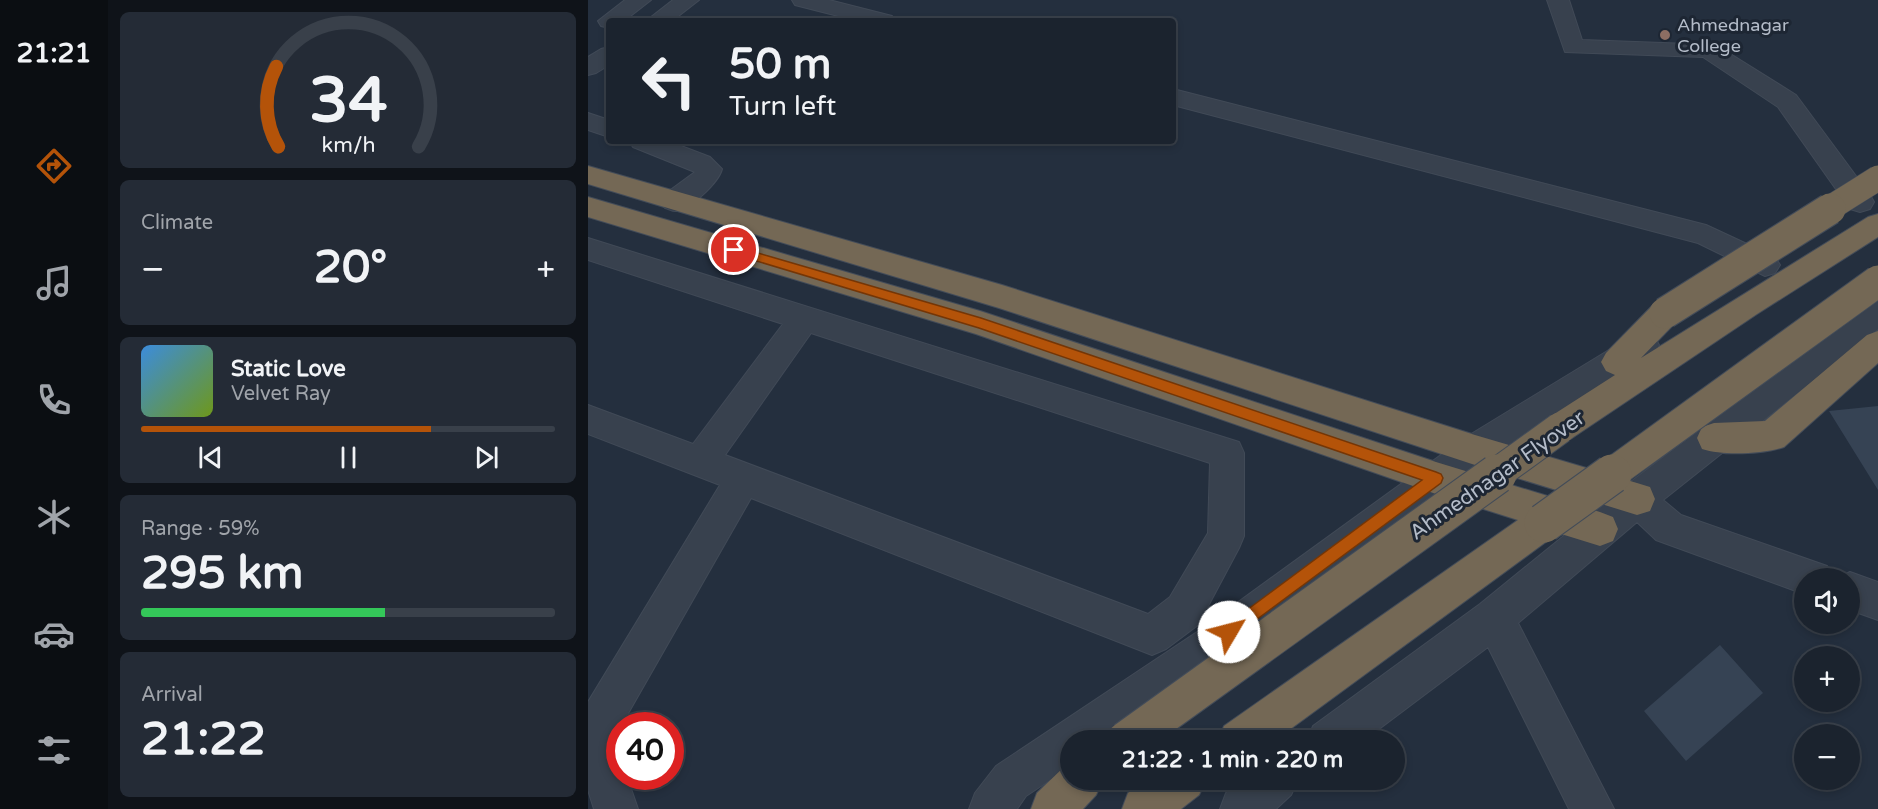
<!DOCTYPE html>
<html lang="en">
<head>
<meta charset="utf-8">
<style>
	body { margin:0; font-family:"Varela Round",sans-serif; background:#242b36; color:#f1f3f6; height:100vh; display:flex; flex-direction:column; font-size:22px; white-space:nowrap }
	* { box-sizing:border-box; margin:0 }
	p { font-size:20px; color:#a0a4aa }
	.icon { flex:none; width:33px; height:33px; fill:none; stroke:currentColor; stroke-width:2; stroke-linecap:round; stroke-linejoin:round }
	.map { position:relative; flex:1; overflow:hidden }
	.sheet { display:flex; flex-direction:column; gap:12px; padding:12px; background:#0f1319; width:480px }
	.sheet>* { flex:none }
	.guide { position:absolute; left:18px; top:18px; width:570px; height:126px; border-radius:6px; box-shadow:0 3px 9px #0003,0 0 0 2px #39404a; background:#1b232e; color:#f1f3f6; overflow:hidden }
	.tools { position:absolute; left:1206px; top:568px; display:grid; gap:12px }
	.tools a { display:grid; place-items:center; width:66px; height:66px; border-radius:50%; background:#1b232e; box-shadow:0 3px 9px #0003,0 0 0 2px #39404a; font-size:30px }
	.speed { position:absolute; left:18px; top:712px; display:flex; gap:12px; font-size:30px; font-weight:700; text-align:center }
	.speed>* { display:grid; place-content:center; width:78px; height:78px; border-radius:50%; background:#1b232e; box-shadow:0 3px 9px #0003,0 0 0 2px #39404a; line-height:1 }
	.speed .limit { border:9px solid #d22; background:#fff; color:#111 }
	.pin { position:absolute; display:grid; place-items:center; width:51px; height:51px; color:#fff; margin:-26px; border:3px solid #fff; border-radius:50%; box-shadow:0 2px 6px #0007 }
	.me { position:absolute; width:66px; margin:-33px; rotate:53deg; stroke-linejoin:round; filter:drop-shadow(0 0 4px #0008) }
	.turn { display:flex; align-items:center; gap:21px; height:126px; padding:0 24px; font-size:27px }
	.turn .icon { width:78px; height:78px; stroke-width:2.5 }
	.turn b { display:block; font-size:42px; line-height:51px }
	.big { font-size:45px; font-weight:800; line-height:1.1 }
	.sheet .widget { flex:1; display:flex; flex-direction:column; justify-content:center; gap:9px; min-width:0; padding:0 21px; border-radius:9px; background:#242b36 }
	.sheet .dial { align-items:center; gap:0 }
	.dial svg { height:156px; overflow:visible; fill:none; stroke:#39404a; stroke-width:7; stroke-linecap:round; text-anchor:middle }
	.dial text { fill:#f1f3f6; stroke:none }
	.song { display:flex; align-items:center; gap:18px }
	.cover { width:72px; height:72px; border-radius:9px; background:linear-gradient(135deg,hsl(210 70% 55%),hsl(80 70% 35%)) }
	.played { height:6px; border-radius:3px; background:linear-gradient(90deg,#b45309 70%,#39404a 70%) }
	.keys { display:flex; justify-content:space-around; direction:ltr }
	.heat { display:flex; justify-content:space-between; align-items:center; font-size:33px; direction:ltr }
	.charge { height:9px; border-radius:4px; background:linear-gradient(90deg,#34c759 59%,#39404a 0) }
	.trip { position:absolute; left:472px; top:730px; width:345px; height:60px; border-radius:30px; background:#1b232e; box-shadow:0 3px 9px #0003,0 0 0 2px #39404a; font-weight:800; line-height:60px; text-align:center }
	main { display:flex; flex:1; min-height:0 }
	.tab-bar { display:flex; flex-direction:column; width:108px; justify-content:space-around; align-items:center; background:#0b0e12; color:#a0a4aa }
	.tab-bar .icon { width:42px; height:42px }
	.tab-bar .on { color:#b45309 }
	.tab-bar b { font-size:27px; color:#f1f3f6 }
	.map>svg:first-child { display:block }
	.building { fill:#364354 }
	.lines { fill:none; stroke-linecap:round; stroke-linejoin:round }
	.minor-casing { stroke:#414a57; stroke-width:2 }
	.highway-casing { stroke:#434c59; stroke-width:2 }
	.minor { fill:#38414e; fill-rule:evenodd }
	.highway { fill:#746855; fill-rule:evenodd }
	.highway-bridge-far2-casing { stroke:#434c59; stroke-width:26; stroke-linecap:butt }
	.highway-bridge-far1-casing { stroke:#434c59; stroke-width:33; stroke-linecap:butt }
	.highway-bridge-casing { stroke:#434c59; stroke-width:41; stroke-linecap:butt }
	.highway-bridge-far2 { stroke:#746855; stroke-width:25 }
	.highway-bridge-far1 { stroke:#746855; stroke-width:31 }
	.highway-bridge { stroke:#746855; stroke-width:39 }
	.route { fill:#b45309; stroke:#753606; stroke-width:1.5 }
	.education-dot { fill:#8d6e63; stroke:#1d2633; stroke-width:2 }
	.labels { text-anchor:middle; stroke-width:6; stroke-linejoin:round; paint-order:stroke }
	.far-poi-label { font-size:18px; fill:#b4bcc9; stroke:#1d2633; text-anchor:start }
	.street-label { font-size:21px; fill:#b4bcc9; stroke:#1d2633 }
</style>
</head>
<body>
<main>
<nav class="tab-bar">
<b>21:21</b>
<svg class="icon on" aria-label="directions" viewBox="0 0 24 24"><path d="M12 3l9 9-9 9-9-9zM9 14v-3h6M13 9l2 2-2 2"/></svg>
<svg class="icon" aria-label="music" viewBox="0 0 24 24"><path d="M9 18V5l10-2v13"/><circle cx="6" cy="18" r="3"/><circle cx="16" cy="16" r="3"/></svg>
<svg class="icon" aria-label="phone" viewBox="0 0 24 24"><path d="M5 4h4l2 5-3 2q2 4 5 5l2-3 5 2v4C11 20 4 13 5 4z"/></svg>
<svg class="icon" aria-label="climate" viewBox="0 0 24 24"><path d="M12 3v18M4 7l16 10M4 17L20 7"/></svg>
<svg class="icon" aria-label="car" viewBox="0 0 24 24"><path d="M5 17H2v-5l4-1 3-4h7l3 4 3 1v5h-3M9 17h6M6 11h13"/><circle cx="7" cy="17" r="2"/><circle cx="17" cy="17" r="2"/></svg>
<svg class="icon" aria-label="filters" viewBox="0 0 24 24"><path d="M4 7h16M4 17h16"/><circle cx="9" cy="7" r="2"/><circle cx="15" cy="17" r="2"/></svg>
</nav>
<section class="sheet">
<div class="widget dial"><svg viewBox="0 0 100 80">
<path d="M14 69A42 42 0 1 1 86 69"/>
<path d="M14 69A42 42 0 0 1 13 28" stroke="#b45309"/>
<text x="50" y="56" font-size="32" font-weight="700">34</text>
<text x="50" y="72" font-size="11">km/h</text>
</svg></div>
<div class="widget"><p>Climate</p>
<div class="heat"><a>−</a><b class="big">20°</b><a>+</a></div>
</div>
<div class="widget">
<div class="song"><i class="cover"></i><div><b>Static Love</b><p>Velvet Ray</p></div></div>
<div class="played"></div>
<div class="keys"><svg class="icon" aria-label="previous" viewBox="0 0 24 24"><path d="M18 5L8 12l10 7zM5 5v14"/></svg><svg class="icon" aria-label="pause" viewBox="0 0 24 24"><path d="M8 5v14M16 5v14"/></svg><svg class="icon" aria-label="next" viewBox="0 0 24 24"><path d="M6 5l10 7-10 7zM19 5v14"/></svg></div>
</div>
<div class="widget"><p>Range · 59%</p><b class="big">295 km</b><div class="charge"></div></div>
<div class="widget"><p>Arrival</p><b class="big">21:22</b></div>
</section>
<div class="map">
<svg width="1290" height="809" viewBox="0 0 1290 809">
	<rect width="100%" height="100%" fill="#242f3e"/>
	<!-- building -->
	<path class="building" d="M 1290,406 L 1290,490 L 1241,411 Z
		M 1132,645 L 1175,693 L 1098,761 L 1056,711 Z"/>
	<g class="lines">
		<!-- minor casing -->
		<g class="minor-casing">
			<path id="minor" d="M 37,0 L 63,0 L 36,21 L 21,21 L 21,28 L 13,26 L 10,21 Z
				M 85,0 L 111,0 L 84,21 L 58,21 Z
				M 204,0 L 241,0 L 304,16 L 307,21 L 270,21 L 207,5 Z
				M 959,0 L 981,0 L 994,40 L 1128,45 L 1208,95 L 1282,195 L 1286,202 L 1282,209 L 1272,212 L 1262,209 L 1190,107 L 1115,57 L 977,52 Z
				M 21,47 L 21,65 L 8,73 L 0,75 L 0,57 L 13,49 Z
				M 585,89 L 1118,225 L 1187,257 L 1192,265 L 1187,273 L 1177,276 L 1110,243 L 585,105 Z
				M 0,113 L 21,120 L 21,137 L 0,130 Z
				M 41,141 L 80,141 L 122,157 L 134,169 C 131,182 101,211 87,211 C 84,211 81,209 77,208 L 73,201 L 77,194 L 107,172 L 45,147 Z
				M 0,238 L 651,442 L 656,453 L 656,536 L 651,548 L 610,625 L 578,649 L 564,655 L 163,498 L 26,738 L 32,754 L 32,777 L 39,777 L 50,809 L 6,809 L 0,790 L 0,702 L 132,485 L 0,434 L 0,405 L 105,444 L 195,324 L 0,260 ZM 223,333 L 622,463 L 620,533 L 582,597 L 560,614 L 137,455 Z
				M 1290,300 L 1290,329 L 1075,500 L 1093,515 L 1239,566 L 1245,579 L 1216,579 L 1216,594 L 1068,540 L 1049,522 L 930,623 L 1026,809 L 981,809 L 900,647 L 775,741 L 719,741 L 725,726 L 892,604 L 1036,487 L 1279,303 Z
				M 1055,332 L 1066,336 L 1071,345 L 1066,354 L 899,461 L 637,660 L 519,741 L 483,741 L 483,766 L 438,796 L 429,809 L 381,809 L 387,793 L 408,766 L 609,632 L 875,439 L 1044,336 Z
				M 1262,572 L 1290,582 L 1290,620 L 1262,610 L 1262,579 L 1248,579 Z
				M 654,780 L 710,780 L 703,795 L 688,809 L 632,809 L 638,793 Z"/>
		</g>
		<!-- highway casing -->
		<g class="highway-casing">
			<path id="highway" d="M 0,166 L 414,285 L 887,435 L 1049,483 L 1062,487 L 1067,499 L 1062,511 L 1049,515 L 887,465 L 411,308 L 0,184 Z
				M 0,197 L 392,311 L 848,462 L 1012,512 L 1025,517 L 1030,529 L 1025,541 L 1012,546 L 970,533 L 686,741 L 630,741 L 636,726 L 930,520 L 848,494 L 388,334 L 0,217 Z
				M 1290,214 L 1290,237 L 1169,314 L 984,438 L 972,443 L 960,438 L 955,428 L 960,418 L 1027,375 L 1018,371 L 1013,362 L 1018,353 L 1066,304 L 1077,301 L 1088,304 L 1092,313 L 1088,322 L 1053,358 L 1280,217 Z
				M 1290,331 L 1290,363 L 1196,447 C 1175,454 1135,456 1114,449 L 1109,438 L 1114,427 L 1126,423 L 1177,421 L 1279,335 Z
				M 483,762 L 483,780 L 515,780 L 508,795 L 495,809 L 443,809 L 449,793 L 478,765 Z
				M 559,780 L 618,780 L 611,795 L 593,809 L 534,809 L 540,793 Z"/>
		</g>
		<!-- minor -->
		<use href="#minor" class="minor"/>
		<!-- highway -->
		<use href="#highway" class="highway"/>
		<!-- highway-bridge-far2 casing -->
		<g class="highway-bridge-far2-casing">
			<path id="highway-bridge-far2" d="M 1239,210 L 1290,178"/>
		</g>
		<!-- highway-bridge-far1 casing -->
		<g class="highway-bridge-far1-casing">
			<path id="highway-bridge-far1" d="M 1077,313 L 1242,209
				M 907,475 L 972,428
				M 1022,475 L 1290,281"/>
		</g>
		<!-- highway-bridge casing -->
		<g class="highway-bridge-casing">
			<path id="highway-bridge" d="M 956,523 L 1024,474
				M 538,741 L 909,474"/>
		</g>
		<!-- highway-bridge-far2 -->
		<use href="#highway-bridge-far2" class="highway-bridge-far2"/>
		<!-- highway-bridge-far1 -->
		<use href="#highway-bridge-far1" class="highway-bridge-far1"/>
		<!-- highway-bridge -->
		<use href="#highway-bridge" class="highway-bridge"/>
	</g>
	<!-- route -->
	<path class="route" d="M 146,246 L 393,318 L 848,472 L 853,474 L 855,478 L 853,483 L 641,640 L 636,638 L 633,632 L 636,627 L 834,480 L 391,328 L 142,253 L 140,250 Z"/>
	<!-- markers -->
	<circle class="education-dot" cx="1077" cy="35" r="6"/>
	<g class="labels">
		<!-- far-poi labels -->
		<g class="far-poi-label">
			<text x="1089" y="31">Ahmednagar<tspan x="1089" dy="21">College</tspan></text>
		</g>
		<!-- street labels -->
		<g class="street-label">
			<text transform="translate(909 475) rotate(-35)" y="7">Ahmednagar Flyover</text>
		</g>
	</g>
</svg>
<div class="tools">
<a><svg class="icon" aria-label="sound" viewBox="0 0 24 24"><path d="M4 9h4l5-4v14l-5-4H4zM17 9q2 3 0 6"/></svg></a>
<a>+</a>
<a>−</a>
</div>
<div class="speed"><div class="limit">40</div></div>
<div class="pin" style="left:146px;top:250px;background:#d93025"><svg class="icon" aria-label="arrive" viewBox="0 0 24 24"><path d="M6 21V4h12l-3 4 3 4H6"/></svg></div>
<svg class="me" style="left:641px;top:632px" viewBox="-20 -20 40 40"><circle r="19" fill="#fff"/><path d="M0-13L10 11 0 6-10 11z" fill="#b45309"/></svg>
<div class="trip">21:22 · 1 min · 220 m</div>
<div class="guide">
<div class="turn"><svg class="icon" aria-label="left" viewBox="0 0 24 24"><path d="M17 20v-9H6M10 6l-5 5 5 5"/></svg><div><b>50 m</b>Turn left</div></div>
</div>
</div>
</main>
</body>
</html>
